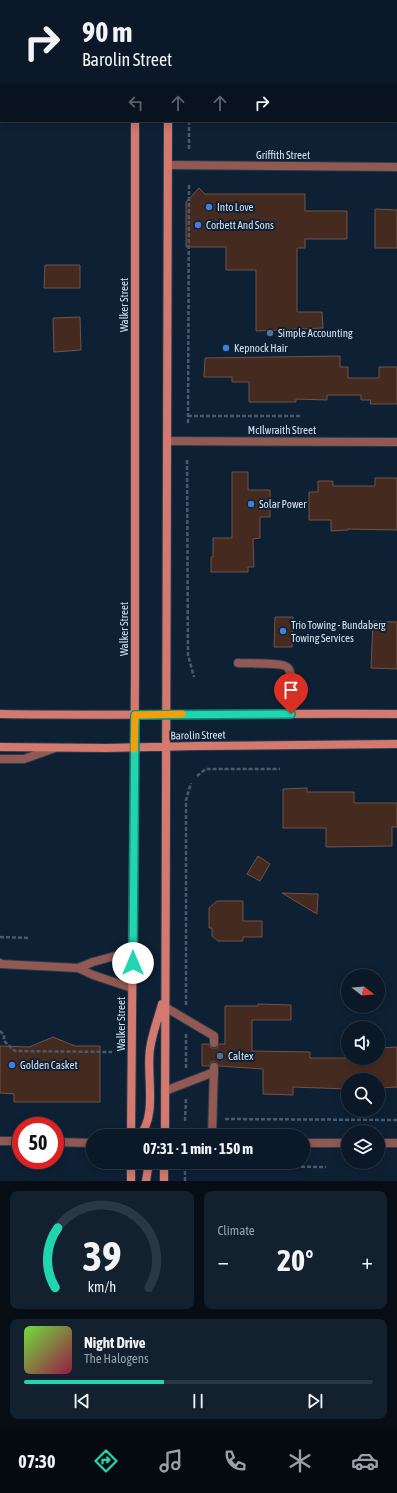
<!DOCTYPE html>
<html lang="en">
<head>
<meta charset="utf-8">
<style>
	body { margin:0; font-family:"Asap Condensed",sans-serif; background:#13212f; color:#f1f3f6; height:100vh; display:flex; flex-direction:column; font-size:15px; white-space:nowrap }
	* { box-sizing:border-box; margin:0 }
	p { font-size:13px; color:#99a0a7 }
	.icon { flex:none; width:22px; height:22px; fill:none; stroke:currentColor; stroke-width:2; stroke-linecap:round; stroke-linejoin:round }
	.map { position:relative; height:1181px; overflow:hidden }
	.details { display:flex; flex-direction:column; gap:10px; padding:10px; background:#060d15; flex:1 }
	.details>* { flex:none }
	.top-card { position:absolute; left:0px; top:0px; width:397px; height:122px; box-shadow:0 2px 10px #0003,0 0 0 1px #2a3744; background:#0a1827; color:#f1f3f6; overflow:hidden }
	.needle { width:26px; rotate:107deg }
	.controls { position:absolute; left:341px; top:969px; display:grid; gap:8px }
	.controls a { display:grid; place-items:center; width:44px; height:44px; border-radius:50%; background:#0a1827; box-shadow:0 2px 10px #0003,0 0 0 1px #2a3744; font-size:20px }
	.speed { position:absolute; left:12px; top:1117px; display:flex; gap:8px; font-size:20px; font-weight:700; text-align:center }
	.speed>* { display:grid; place-content:center; width:52px; height:52px; border-radius:50%; background:#0a1827; box-shadow:0 2px 10px #0003,0 0 0 1px #2a3744; line-height:1 }
	.speed .limit { border:6px solid #d22; background:#fff; color:#111 }
	.pin { position:absolute; display:grid; place-items:center; width:34px; height:34px; color:#fff; margin:-41px -17px; border-radius:50% 50% 50% 0; rotate:-45deg; box-shadow:0 0 4px #0007 }
	.pin .icon { rotate:45deg }
	.me { position:absolute; width:44px; margin:-22px; rotate:0deg; stroke-linejoin:round; filter:drop-shadow(0 0 3px #0008) }
	.turn { display:flex; align-items:center; gap:14px; height:84px; padding:0 16px; font-size:18px }
	.turn .icon { width:52px; height:52px; stroke-width:2.5 }
	.turn b { display:block; font-size:28px; line-height:34px }
	.lanes { display:flex; align-items:center; height:38px; padding:0 16px; background:#0003; justify-content:center; gap:20px; direction:ltr }
	.lanes .off { opacity:.35 }
	.big { font-size:30px; font-weight:700; line-height:1.1 }
	.details .tile { flex:1; display:flex; flex-direction:column; justify-content:center; gap:6px; min-width:0; padding:0 14px; border-radius:8px; background:#13212f }
	.details .dial { align-items:center; gap:0 }
	.dial svg { height:104px; overflow:visible; fill:none; stroke:#2a3744; stroke-width:7; stroke-linecap:round; text-anchor:middle }
	.dial text { fill:#f1f3f6; stroke:none }
	.song { display:flex; align-items:center; gap:12px }
	.cover { width:48px; height:48px; border-radius:6px; background:linear-gradient(135deg,hsl(100 70% 55%),hsl(340 70% 35%)) }
	.played { height:4px; border-radius:2px; background:linear-gradient(90deg,#20d5b0 40%,#2a3744 40%) }
	.keys { display:flex; justify-content:space-around; direction:ltr }
	.heat { display:flex; justify-content:space-between; align-items:center; font-size:22px; direction:ltr }
	.details .tiles { flex:1; display:grid; gap:10px; grid-template-columns:1fr 1fr }
	.tile:last-child { grid-column:span 2 }
	.trip { position:absolute; left:86px; top:1129px; width:224px; height:40px; border-radius:20px; background:#0a1827; box-shadow:0 2px 10px #0003,0 0 0 1px #2a3744; font-weight:700; line-height:40px; text-align:center }
	.tab-bar { display:flex; height:64px; justify-content:space-around; align-items:center; background:#040a10; color:#99a0a7 }
	.tab-bar .icon { width:28px; height:28px }
	.tab-bar .selected { color:#20d5b0 }
	.tab-bar b { font-size:18px; color:#f1f3f6 }
	.map>svg:first-child { display:block }
	.building { fill:#452a1f; stroke:#715347 }
	.lines { fill:none; stroke-linecap:round; stroke-linejoin:round }
	.service-casing { stroke:#2a3b4e; stroke-width:10 }
	.minor-casing { stroke:#2a3b4e; stroke-width:10 }
	.secondary-casing { stroke:#2a3b4e; stroke-width:10 }
	.path { stroke:#4a5a6d; stroke-width:2.5; stroke-dasharray:4 2; stroke-linecap:butt }
	.service { stroke:#925952; stroke-width:8 }
	.minor { stroke:#925952; stroke-width:8 }
	.secondary { stroke:#d4796e; stroke-width:8 }
	.route-casing { stroke:#158a72; stroke-width:10 }
	.route { stroke:#20d5b0; stroke-width:7 }
	.slow { stroke:#f59e0b; stroke-width:7 }
	.shop-dot { fill:#3f7fe0; stroke:#0e2034; stroke-width:1.5 }
	.service-dot { fill:#5c6f8a; stroke:#0e2034; stroke-width:1.5 }
	.labels { text-anchor:middle; stroke-width:4; stroke-linejoin:round; paint-order:stroke }
	.street-label { font-size:11px; fill:#d6e2f0; stroke:#0e2034 }
	.poi-label { font-size:11px; fill:#d6e2f0; stroke:#0e2034; text-anchor:start }
</style>
</head>
<body>
<div class="map">
<svg width="397" height="1181" viewBox="0 0 397 1181">
	<rect width="100%" height="100%" fill="#0e2034"/>
	<!-- building -->
	<path class="building" d="M 199,188 L 205,194 L 305,194 L 305,211 L 347,211 L 347,239 L 305,239 L 305,248 L 297,248 L 297,312 L 322,312 L 323,328 L 256,331 L 256,270 L 226,270 L 226,247 L 186,247 L 186,202 Z
		M 375,209 L 397,210 L 397,248 L 375,248 Z
		M 45,265 L 80,265 L 80,288 L 44,288 Z
		M 80,317 L 81,350 L 54,352 L 53,318 Z
		M 340,356 L 340,367 L 348,367 L 348,378 L 379,378 L 379,367 L 397,367 L 397,404 L 370,404 L 371,400 L 361,400 L 361,395 L 327,395 L 327,400 L 296,399 L 296,402 L 249,402 L 249,382 L 232,382 L 232,377 L 204,377 L 205,358 Z
		M 232,472 L 248,472 L 248,490 L 270,490 L 270,517 L 260,517 L 260,538 L 253,539 L 254,567 L 248,567 L 248,572 L 211,572 L 211,557 L 213,557 L 213,538 L 232,538 Z
		M 375,478 L 397,478 L 397,530 L 348,529 L 348,530 L 331,531 L 331,520 L 309,520 L 309,492 L 318,492 L 318,481 L 333,481 L 333,486 L 375,486 Z
		M 275,617 L 293,617 L 292,647 L 274,647 Z
		M 373,621 L 397,622 L 397,669 L 371,668 Z
		M 307,788 L 307,792 L 354,792 L 354,803 L 397,803 L 397,827 L 392,827 L 392,846 L 326,847 L 326,828 L 283,828 L 283,789 Z
		M 258,856 L 270,864 L 260,881 L 247,874 Z
		M 282,893 L 318,894 L 317,914 Z
		M 217,901 L 243,901 L 243,921 L 262,921 L 262,937 L 243,937 L 243,941 L 218,941 L 212,936 L 212,928 L 209,928 L 209,908 Z
		M 258,1004 L 291,1005 L 291,1020 L 252,1020 L 252,1051 L 310,1052 L 310,1058 L 378,1058 L 378,1048 L 397,1047 L 397,1087 L 378,1088 L 378,1080 L 348,1080 L 348,1089 L 293,1087 L 293,1095 L 263,1094 L 263,1069 L 219,1066 L 217,1063 L 215,1062 L 211,1062 L 209,1066 L 202,1066 L 202,1044 L 209,1044 L 211,1048 L 217,1048 L 219,1044 L 225,1044 L 225,1006 L 258,1006 Z
		M 53,1037 L 75,1046 L 100,1046 L 100,1102 L 14,1102 L 14,1094 L 0,1093 L 0,1046 L 29,1047 Z"/>
	<g class="lines">
		<!-- service casing -->
		<g class="service-casing">
			<path id="service" d="M 238,663 C 247,664 282,662 287,667 C 290,669 290,672 291,676 L 291,713
				M 0,759 L 24,759 L 55,748
				M 0,963 L 1,964 L 78,968 L 93,975 L 132,988
				M 78,968 L 93,962 L 133,951
				M 165,1007 L 214,1036 L 214,1043
				M 165,1091 L 214,1072
				M 212,1136 L 214,1067"/>
		</g>
		<!-- minor casing -->
		<g class="minor-casing">
			<path id="minor" d="M 168,165 L 397,167
				M 167,441 L 397,442
				M 0,1141 L 21,1141
				M 55,1142 L 93,1143
				M 303,1143 L 348,1143
				M 378,1143 L 397,1143"/>
		</g>
		<!-- secondary casing -->
		<g class="secondary-casing">
			<path id="secondary" d="M 134,0 L 134,1
				M 169,1 L 169,0
				M 0,714 C 132,716 265,713 397,714
				M 0,747 L 106,748 L 197,746 L 397,744
				M 131,1136 L 135,676 L 135,121
				M 139,1136 C 158,1117 146,1074 150,1049 C 152,1034 158,1019 162,1004
				M 165,1136 L 168,121
				M 131,1162 L 131,1181
				M 146,1181 L 149,1162
				M 164,1181 L 164,1162"/>
		</g>
		<!-- path -->
		<path class="path" d="M 191,1 L 191,0
			M 189,149 L 189,121
			M 188,416 L 302,416
			M 188,423 L 189,185
			M 187,460 L 188,655 L 194,677
			M 197,776 L 206,769 L 280,769
			M 0,937 L 30,938
			M 186,1005 L 186,800 L 191,783
			M 0,1031 L 4,1035 L 4,1041 L 15,1051 L 112,1052
			M 186,1034 L 186,1069
			M 225,1119 L 397,1120
			M 185,1121 L 186,1098
			M 247,1166 L 326,1167
			M 185,1181 L 185,1162"/>
		<!-- service -->
		<use href="#service" class="service"/>
		<!-- minor -->
		<use href="#minor" class="minor"/>
		<!-- secondary -->
		<use href="#secondary" class="secondary"/>
	</g>
	<g class="lines">
		<!-- route casing -->
		<g class="route-casing">
			<path id="route" d="M 133,963 L 135,715 L 291,714"/>
		</g>
		<!-- route -->
		<use href="#route" class="route"/>
		<!-- slow -->
		<path class="slow" d="M 134,749 L 135,715 L 182,714"/>
	</g>
	<!-- markers -->
	<g class="shop-dot">
		<circle cx="209" cy="207" r="4"/>
		<circle cx="198" cy="225" r="4"/>
		<circle cx="226" cy="348" r="4"/>
		<circle cx="251" cy="504" r="4"/>
		<circle cx="283" cy="631" r="4"/>
		<circle cx="12" cy="1065" r="4"/>
	</g>
	<g class="service-dot">
		<circle cx="270" cy="333" r="4"/>
		<circle cx="220" cy="1056" r="4"/>
	</g>
	<g class="labels">
		<!-- street labels -->
		<g class="street-label">
			<text x="283" y="159">Griffith Street</text>
			<text transform="translate(124 305) rotate(-90)" y="4">Walker Street</text>
			<text x="282" y="434">McIlwraith Street</text>
			<text transform="translate(124 629) rotate(-90)" y="4">Walker Street</text>
			<text transform="translate(198 735) rotate(-1)" y="4">Barolin Street</text>
			<text transform="translate(121 1024) rotate(-90)" y="4">Walker Street</text>
		</g>
		<!-- poi labels -->
		<g class="poi-label">
			<text x="217" y="211">Into Love</text>
			<text x="206" y="229">Corbett And Sons</text>
			<text x="278" y="337">Simple Accounting</text>
			<text x="234" y="352">Kepnock Hair</text>
			<text x="259" y="508">Solar Power</text>
			<text x="291" y="629">Trio Towing - Bundaberg<tspan x="291" dy="13">Towing Services</tspan></text>
			<text x="228" y="1060">Caltex</text>
			<text x="20" y="1069">Golden Casket</text>
		</g>
	</g>
</svg>
<div class="controls">
<a><svg class="needle" viewBox="-14 -14 28 28"><path d="M0-13l5 13h-10z" fill="#e53935"/><path d="M0 13l5-13h-10z" fill="#99a0a7"/></svg></a>
<a><svg class="icon" aria-label="sound" viewBox="0 0 24 24"><path d="M4 9h4l5-4v14l-5-4H4zM17 9q2 3 0 6"/></svg></a>
<a><svg class="icon" aria-label="search" viewBox="0 0 24 24"><circle cx="10" cy="10" r="6"/><path d="M15 15l6 6"/></svg></a>
<a><svg class="icon" aria-label="layers" viewBox="0 0 24 24"><path d="M12 4l9 5-9 5-9-5zM3 14l9 5 9-5"/></svg></a>
</div>
<div class="speed"><div class="limit">50</div></div>
<div class="pin" style="left:291px;top:714px;background:#d93025"><svg class="icon" aria-label="arrive" viewBox="0 0 24 24"><path d="M6 21V4h12l-3 4 3 4H6"/></svg></div>
<svg class="me" style="left:133px;top:963px" viewBox="-20 -20 40 40"><circle r="19" fill="#fff"/><path d="M0-13L10 11 0 6-10 11z" fill="#20d5b0"/></svg>
<div class="trip">07:31 · 1 min · 150 m</div>
<div class="top-card">
<div class="turn"><svg class="icon" aria-label="right" viewBox="0 0 24 24"><path d="M7 20v-9h11M14 6l5 5-5 5"/></svg><div><b>90 m</b>Barolin Street</div></div>
<div class="lanes"><svg class="icon off" aria-label="left" viewBox="0 0 24 24"><path d="M17 20v-9H6M10 6l-5 5 5 5"/></svg><svg class="icon off" aria-label="ahead" viewBox="0 0 24 24"><path d="M12 20V5M6 11l6-6 6 6"/></svg><svg class="icon off" aria-label="ahead" viewBox="0 0 24 24"><path d="M12 20V5M6 11l6-6 6 6"/></svg><svg class="icon" aria-label="right" viewBox="0 0 24 24"><path d="M7 20v-9h11M14 6l5 5-5 5"/></svg></div>
</div>
</div>
<section class="details">
<div class="tiles">
<div class="tile dial"><svg viewBox="0 0 100 80">
<path d="M14 69A42 42 0 1 1 86 69"/>
<path d="M14 69A42 42 0 0 1 16 23" stroke="#20d5b0"/>
<text x="50" y="56" font-size="32" font-weight="700">39</text>
<text x="50" y="72" font-size="11">km/h</text>
</svg></div>
<div class="tile"><p>Climate</p>
<div class="heat"><a>−</a><b class="big">20°</b><a>+</a></div>
</div>
<div class="tile">
<div class="song"><i class="cover"></i><div><b>Night Drive</b><p>The Halogens</p></div></div>
<div class="played"></div>
<div class="keys"><svg class="icon" aria-label="previous" viewBox="0 0 24 24"><path d="M18 5L8 12l10 7zM5 5v14"/></svg><svg class="icon" aria-label="pause" viewBox="0 0 24 24"><path d="M8 5v14M16 5v14"/></svg><svg class="icon" aria-label="next" viewBox="0 0 24 24"><path d="M6 5l10 7-10 7zM19 5v14"/></svg></div>
</div>
</div>
</section>
<nav class="tab-bar">
<b>07:30</b>
<svg class="icon selected" aria-label="directions" viewBox="0 0 24 24"><path d="M12 3l9 9-9 9-9-9zM9 14v-3h6M13 9l2 2-2 2"/></svg>
<svg class="icon" aria-label="music" viewBox="0 0 24 24"><path d="M9 18V5l10-2v13"/><circle cx="6" cy="18" r="3"/><circle cx="16" cy="16" r="3"/></svg>
<svg class="icon" aria-label="phone" viewBox="0 0 24 24"><path d="M5 4h4l2 5-3 2q2 4 5 5l2-3 5 2v4C11 20 4 13 5 4z"/></svg>
<svg class="icon" aria-label="climate" viewBox="0 0 24 24"><path d="M12 3v18M4 7l16 10M4 17L20 7"/></svg>
<svg class="icon" aria-label="car" viewBox="0 0 24 24"><path d="M5 17H2v-5l4-1 3-4h7l3 4 3 1v5h-3M9 17h6M6 11h13"/><circle cx="7" cy="17" r="2"/><circle cx="17" cy="17" r="2"/></svg>
</nav>
</body>
</html>
